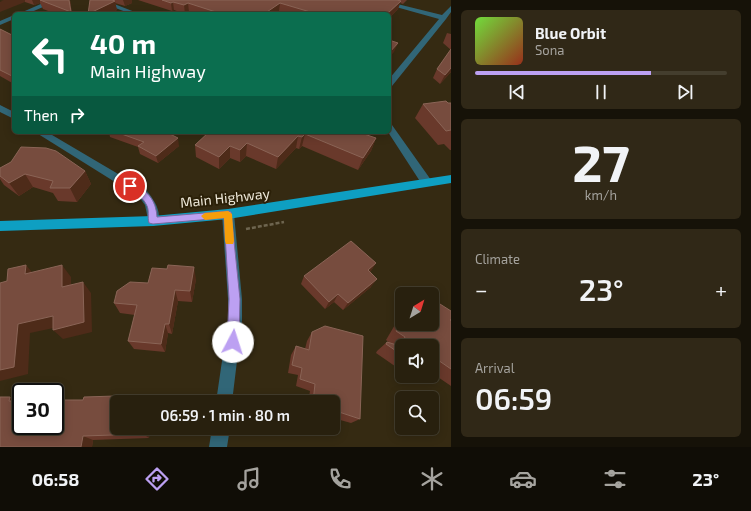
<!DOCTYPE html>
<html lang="en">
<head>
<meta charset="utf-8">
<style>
	body { margin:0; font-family:"Exo 2",sans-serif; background:#302817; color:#f1f3f6; height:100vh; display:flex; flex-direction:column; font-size:15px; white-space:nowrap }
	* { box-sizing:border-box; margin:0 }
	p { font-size:13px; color:#a5a39e }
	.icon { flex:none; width:22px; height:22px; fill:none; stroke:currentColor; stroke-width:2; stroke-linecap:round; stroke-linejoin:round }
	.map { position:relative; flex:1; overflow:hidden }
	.panel { display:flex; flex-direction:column; gap:10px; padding:10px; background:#161208; width:300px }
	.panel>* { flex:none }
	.banner { position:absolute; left:12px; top:12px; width:379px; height:122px; border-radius:6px; box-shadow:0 2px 10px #0003,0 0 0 1px #443e2e; background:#0b6e4f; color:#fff; overflow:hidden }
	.needle { width:26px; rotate:38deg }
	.tools { position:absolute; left:395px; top:287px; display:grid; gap:8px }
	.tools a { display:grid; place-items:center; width:44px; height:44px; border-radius:6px; background:#28200e; box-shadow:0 2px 10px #0003,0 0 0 1px #443e2e; font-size:20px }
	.speed { position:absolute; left:12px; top:383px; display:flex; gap:8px; font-size:20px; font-weight:700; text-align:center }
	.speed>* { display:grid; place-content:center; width:52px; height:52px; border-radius:50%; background:#28200e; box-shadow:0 2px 10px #0003,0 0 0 1px #443e2e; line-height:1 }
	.speed .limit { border:2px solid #111; border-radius:6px; background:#fff; color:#111 }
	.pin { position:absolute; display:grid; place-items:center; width:34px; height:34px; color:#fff; margin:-17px; border:2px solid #fff; border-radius:50%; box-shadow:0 1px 4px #0007 }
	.me { position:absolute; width:44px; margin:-22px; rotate:5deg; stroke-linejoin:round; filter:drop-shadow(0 0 3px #0008) }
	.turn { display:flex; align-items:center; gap:14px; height:84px; padding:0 12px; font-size:18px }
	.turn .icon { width:52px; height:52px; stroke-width:2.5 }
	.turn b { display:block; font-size:28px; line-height:34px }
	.then { display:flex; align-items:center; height:38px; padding:0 12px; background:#0003; gap:8px; font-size:15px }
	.big { font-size:30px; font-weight:600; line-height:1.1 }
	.panel .card { flex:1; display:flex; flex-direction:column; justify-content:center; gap:6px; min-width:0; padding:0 14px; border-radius:6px; background:#302817 }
	.panel .dial { align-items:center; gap:0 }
	.dial b { font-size:52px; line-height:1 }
	.song { display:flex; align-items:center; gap:12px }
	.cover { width:48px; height:48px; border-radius:6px; background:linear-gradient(135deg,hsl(100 70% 55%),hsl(10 70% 35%)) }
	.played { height:4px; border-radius:2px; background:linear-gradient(90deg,#bca0f2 70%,#443e2e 70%) }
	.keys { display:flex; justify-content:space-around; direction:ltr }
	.heat { display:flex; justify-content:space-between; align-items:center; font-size:22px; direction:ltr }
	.trip { position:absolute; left:110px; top:395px; width:230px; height:40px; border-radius:6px; background:#28200e; box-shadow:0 2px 10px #0003,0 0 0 1px #443e2e; font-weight:600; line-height:40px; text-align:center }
	.dock { display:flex; height:64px; justify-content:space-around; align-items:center; background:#100d06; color:#a5a39e }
	.dock .icon { width:28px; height:28px }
	.dock .active { color:#bca0f2 }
	.dock b { font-size:18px; color:#f1f3f6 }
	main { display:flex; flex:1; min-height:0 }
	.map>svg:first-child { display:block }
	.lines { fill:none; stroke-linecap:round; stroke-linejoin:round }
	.path { stroke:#6e654f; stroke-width:2.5; stroke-dasharray:4 2; stroke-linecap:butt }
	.minor { fill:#316677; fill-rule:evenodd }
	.major { fill:#0e9fc2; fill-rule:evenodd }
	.wall { fill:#69392b }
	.shaded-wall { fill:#4e2b19 }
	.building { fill:#774c3e; stroke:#8a6456 }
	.route { fill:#bca0f2; stroke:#7a689d }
	.slow { fill:#f59e0b }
	.labels { text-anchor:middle; stroke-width:4; stroke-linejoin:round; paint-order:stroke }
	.street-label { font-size:14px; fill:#ede7d8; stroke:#2b2008 }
</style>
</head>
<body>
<main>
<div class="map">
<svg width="451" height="447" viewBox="0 0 451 447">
	<rect width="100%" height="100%" fill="#352a12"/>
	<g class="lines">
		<!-- path -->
		<path class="path" d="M 246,229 L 284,222"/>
		<!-- minor -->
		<path class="minor" d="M 50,0 L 59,0 L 27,14 L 18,14 Z
			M 95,0 L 104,0 L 140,14 L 131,14 Z
			M 371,0 L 381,0 L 442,15 L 451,6 L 451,12 L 446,19 L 392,86 L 389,87 L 389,79 L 439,19 Z
			M 14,15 L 14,19 L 0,25 L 0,21 Z
			M 0,105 L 14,112 L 14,119 L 0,112 Z
			M 389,124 L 392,125 L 431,180 L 432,183 L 431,186 L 423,186 L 388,132 L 389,132 Z
			M 35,132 L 47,132 L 147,191 C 154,200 163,213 157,224 L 153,226 L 149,224 L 145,205 L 139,197 Z
			M 228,209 L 232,211 L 234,214 L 242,299 L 242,320 L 232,402 L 216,402 L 228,320 L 228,299 L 222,214 L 224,211 Z
			M 212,428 L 230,428 L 227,447 L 209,447 Z"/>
		<!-- major -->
		<path class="major" d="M 451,175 L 451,183 L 228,219 L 153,226 L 0,231 L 0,221 L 153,216 L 228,209 Z"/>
	</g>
	<!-- wall -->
	<path class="wall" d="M 0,0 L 70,0 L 72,14 L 56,14 L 43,9 L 40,3 L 34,5 L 25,2 Z
		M 90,0 L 132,0 L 132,3 L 125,6 L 115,3 L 117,10 L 109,14 L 88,14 Z
		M 138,0 L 407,0 L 403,4 L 400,3 L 398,9 L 389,18 L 389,14 L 289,14 L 279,11 L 275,14 L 196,14 L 189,12 L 185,14 L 174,10 L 172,11 Z
		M 0,29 L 14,36 L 14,84 L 0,76 Z
		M 447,33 L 451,34 L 451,72 L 440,84 L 433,78 L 437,69 L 451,50 L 443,43 Z
		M 451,103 L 451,150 L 450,150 L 444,144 L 438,145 L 415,118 L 423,104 Z
		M 109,132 L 166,132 L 179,146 L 158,163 L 140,154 L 138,147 L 110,137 Z
		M 209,132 L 367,135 L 376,138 L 371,151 L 358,170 L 302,146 L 299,149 L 296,148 L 276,169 L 246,156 L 240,162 L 230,158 L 219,169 L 196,157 L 195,145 Z
		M 0,168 L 85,171 L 91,184 L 77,202 L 58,201 L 53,193 L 33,187 L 19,196 L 4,185 L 0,179 Z
		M 376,263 L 370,272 L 371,287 L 343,310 L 334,302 L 325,309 L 301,284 L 304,276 Z
		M 196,279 L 192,302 L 178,301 L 172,334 L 168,333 L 165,352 L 134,349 L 128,341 L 135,315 L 120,313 L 114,303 Z
		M 402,318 L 402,324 L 450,320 L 451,321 L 451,386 L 432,373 L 432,346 L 402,346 L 402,371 L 376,353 L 377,351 L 387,342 L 390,343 L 386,340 L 396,323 Z
		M 312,332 L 360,419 L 351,423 L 333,418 L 333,402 L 308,402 L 310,391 L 296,386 L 298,375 L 288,373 L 291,355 L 296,346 L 305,349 L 307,341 Z
		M 409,376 L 422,376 L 415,380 Z
		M 147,395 L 153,401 L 149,438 L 93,440 L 92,447 L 19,401 L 83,400 Z"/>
	<!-- shaded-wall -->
	<path class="shaded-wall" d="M 4,0 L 25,0 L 25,2 L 0,12 L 0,2 Z
		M 32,0 L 46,0 L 40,0 L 40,3 L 34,5 Z
		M 69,0 L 70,0 L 72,14 L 71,14 L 71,12 Z
		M 123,0 L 132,0 L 132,3 L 125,6 Z
		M 115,1 L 117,10 L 109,14 L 88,14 Z
		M 401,1 L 398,9 L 389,18 L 389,14 L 387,14 Z
		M 173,2 L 174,10 L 172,11 L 171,3 Z
		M 188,3 L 189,12 L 185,14 L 184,5 Z
		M 280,3 L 279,11 L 275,14 L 264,14 Z
		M 398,43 L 394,52 L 389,58 L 389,53 Z
		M 451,68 L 451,72 L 440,84 L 445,75 Z
		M 365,132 L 368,132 L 367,135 L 359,146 Z
		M 305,134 L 302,146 L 299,149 L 302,137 Z
		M 298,136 L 296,148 L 276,169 L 278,157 Z
		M 178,138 L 179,146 L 158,163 L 156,156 Z
		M 376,138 L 371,151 L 358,170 L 363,158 Z
		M 247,143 L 246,156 L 240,162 L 240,150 Z
		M 230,146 L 230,158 L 219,169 L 219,157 Z
		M 85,171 L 91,184 L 77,202 L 70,188 Z
		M 25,174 L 33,187 L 19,196 L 9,183 Z
		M 376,263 L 371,271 L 362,278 L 368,270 Z
		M 26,265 L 36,277 L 25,274 Z
		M 62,265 L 71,277 L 71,298 L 62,287 Z
		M 194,267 L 196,279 L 192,302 L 190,291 Z
		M 377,279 L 371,287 L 343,310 L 348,303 Z
		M 83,282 L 91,293 L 92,332 L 63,339 L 53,330 Z
		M 175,290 L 178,301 L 172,334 L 169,324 Z
		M 338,294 L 334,302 L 325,309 L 329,302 Z
		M 53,316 L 63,326 L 30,333 L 28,374 L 0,381 L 0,370 L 18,324 Z
		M 165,324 L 168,333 L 165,352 L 161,344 Z
		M 147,395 L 153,401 L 152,402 L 147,402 Z
		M 10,397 L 21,401 L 9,401 Z
		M 144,428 L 150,428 L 149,438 L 143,434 Z
		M 83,436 L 93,440 L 92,447 L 81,447 Z"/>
	<!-- building -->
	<path class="building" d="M 40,0 L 69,0 L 71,12 Z
		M 90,0 L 112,0 L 115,1 L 88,14 Z
		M 162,0 L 397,0 L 401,1 L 387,14 L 316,14 L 317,14 L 280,3 L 264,14 L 222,14 L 188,3 L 184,5 L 173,2 L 171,3 Z
		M 0,29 L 14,36 L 14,77 L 0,70 Z
		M 389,37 L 391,38 L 389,40 L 398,43 L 389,53 Z
		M 451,49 L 451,68 L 445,75 L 437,69 Z
		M 446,101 L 448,103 L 451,103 L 451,130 L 446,131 L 423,104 Z
		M 116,132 L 166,132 L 178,138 L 156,156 L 138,146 L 144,142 Z
		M 209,132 L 365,132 L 364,134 L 376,138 L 363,158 L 305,134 L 302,137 L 298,136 L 278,157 L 247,143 L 240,150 L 230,146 L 219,157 L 195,145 Z
		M 21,147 L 46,148 L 56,151 L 85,171 L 70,188 L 50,188 L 53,181 L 25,174 L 9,183 L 0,176 L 0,168 L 11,162 Z
		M 351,241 L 376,263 L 368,270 L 377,279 L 348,303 L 338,294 L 329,302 L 304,276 Z
		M 26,265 L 25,274 L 62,265 L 62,287 L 83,282 L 84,322 L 53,330 L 53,316 L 18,324 L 14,367 L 0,370 L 0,283 L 7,281 L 8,269 Z
		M 168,265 L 194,267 L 190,291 L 175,290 L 169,324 L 165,324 L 161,344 L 128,341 L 137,305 L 114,303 L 117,291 L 130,282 L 148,283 L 152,268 L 167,269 Z
		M 432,299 L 451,311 L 451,319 L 450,320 L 451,321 L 451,369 L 435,358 L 432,364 L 432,346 L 402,346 L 402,355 L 386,344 L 387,342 L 400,346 L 405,337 L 396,331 L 402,321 L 402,324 L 432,324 Z
		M 325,326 L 363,336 L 360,419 L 333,410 L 333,402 L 313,402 L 315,384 L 300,379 L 302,368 L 292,365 L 296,346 L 309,350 L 312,332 Z
		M 147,395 L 147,402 L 117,402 L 117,428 L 144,428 L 143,434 L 83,436 L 81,447 L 0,447 L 0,397 L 10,397 L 9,401 L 21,401 L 21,426 L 55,426 L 55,400 L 83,400 L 84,397 Z"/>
	<!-- route -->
	<path class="route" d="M 130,183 C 147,189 156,200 157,217 L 228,211 L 231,212 L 240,299 L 239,342 L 237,346 L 233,348 L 229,346 L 227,342 L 229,299 L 224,218 L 153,224 L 149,223 C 147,217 150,210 146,204 C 142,195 131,194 126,186 L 127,184 Z"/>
	<!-- slow -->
	<path class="slow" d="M 228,211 L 232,214 L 234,241 L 233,244 L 226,244 L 225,241 L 224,218 L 205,220 L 201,216 L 205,213 Z"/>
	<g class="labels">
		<!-- street labels -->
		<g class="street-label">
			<text transform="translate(225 198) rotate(-6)" y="5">Main Highway</text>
		</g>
	</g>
</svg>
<div class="tools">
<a><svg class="needle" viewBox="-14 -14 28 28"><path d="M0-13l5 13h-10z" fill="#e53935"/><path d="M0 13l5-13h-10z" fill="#a5a39e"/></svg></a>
<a><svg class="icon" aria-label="sound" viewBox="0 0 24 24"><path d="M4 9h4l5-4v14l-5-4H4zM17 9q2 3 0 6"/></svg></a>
<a><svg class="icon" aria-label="search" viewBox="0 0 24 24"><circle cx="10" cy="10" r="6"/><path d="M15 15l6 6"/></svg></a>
</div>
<div class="speed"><div class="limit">30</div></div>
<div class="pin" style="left:130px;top:186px;background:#d93025"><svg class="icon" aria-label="arrive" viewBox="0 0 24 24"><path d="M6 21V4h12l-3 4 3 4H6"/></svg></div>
<svg class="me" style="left:233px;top:342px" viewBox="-20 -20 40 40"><circle r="19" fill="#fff"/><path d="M0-13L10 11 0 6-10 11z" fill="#bca0f2"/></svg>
<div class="trip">06:59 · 1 min · 80 m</div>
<div class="banner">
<div class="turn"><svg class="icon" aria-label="left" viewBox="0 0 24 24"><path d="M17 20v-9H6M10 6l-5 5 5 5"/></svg><div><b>40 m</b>Main Highway</div></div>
<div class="then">Then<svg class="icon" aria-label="right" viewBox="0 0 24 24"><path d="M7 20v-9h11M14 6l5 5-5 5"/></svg></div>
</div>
</div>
<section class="panel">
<div class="card">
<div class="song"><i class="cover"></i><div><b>Blue Orbit</b><p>Sona</p></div></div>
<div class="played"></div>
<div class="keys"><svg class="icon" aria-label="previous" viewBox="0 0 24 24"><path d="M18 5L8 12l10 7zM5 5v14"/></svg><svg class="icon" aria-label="pause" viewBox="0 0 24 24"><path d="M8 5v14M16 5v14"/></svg><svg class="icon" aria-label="next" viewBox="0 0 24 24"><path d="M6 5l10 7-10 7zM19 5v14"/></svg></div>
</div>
<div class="card dial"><b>27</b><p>km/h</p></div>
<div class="card"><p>Climate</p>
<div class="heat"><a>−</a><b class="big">23°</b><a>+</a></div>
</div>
<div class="card"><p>Arrival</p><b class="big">06:59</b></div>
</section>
</main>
<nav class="dock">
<b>06:58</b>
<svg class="icon active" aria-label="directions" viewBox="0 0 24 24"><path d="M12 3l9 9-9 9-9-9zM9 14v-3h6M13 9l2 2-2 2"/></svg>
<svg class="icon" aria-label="music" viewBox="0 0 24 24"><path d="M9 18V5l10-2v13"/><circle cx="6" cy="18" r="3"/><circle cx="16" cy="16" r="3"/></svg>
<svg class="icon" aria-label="phone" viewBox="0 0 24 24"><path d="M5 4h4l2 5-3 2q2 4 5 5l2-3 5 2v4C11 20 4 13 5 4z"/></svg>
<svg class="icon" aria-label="climate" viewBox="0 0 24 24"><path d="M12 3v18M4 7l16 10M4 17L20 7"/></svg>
<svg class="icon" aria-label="car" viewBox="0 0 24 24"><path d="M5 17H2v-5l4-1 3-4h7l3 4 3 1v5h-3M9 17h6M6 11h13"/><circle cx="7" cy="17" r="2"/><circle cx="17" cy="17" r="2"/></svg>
<svg class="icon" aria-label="filters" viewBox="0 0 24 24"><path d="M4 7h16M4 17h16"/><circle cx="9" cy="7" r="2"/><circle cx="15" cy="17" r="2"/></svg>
<b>23°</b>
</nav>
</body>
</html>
